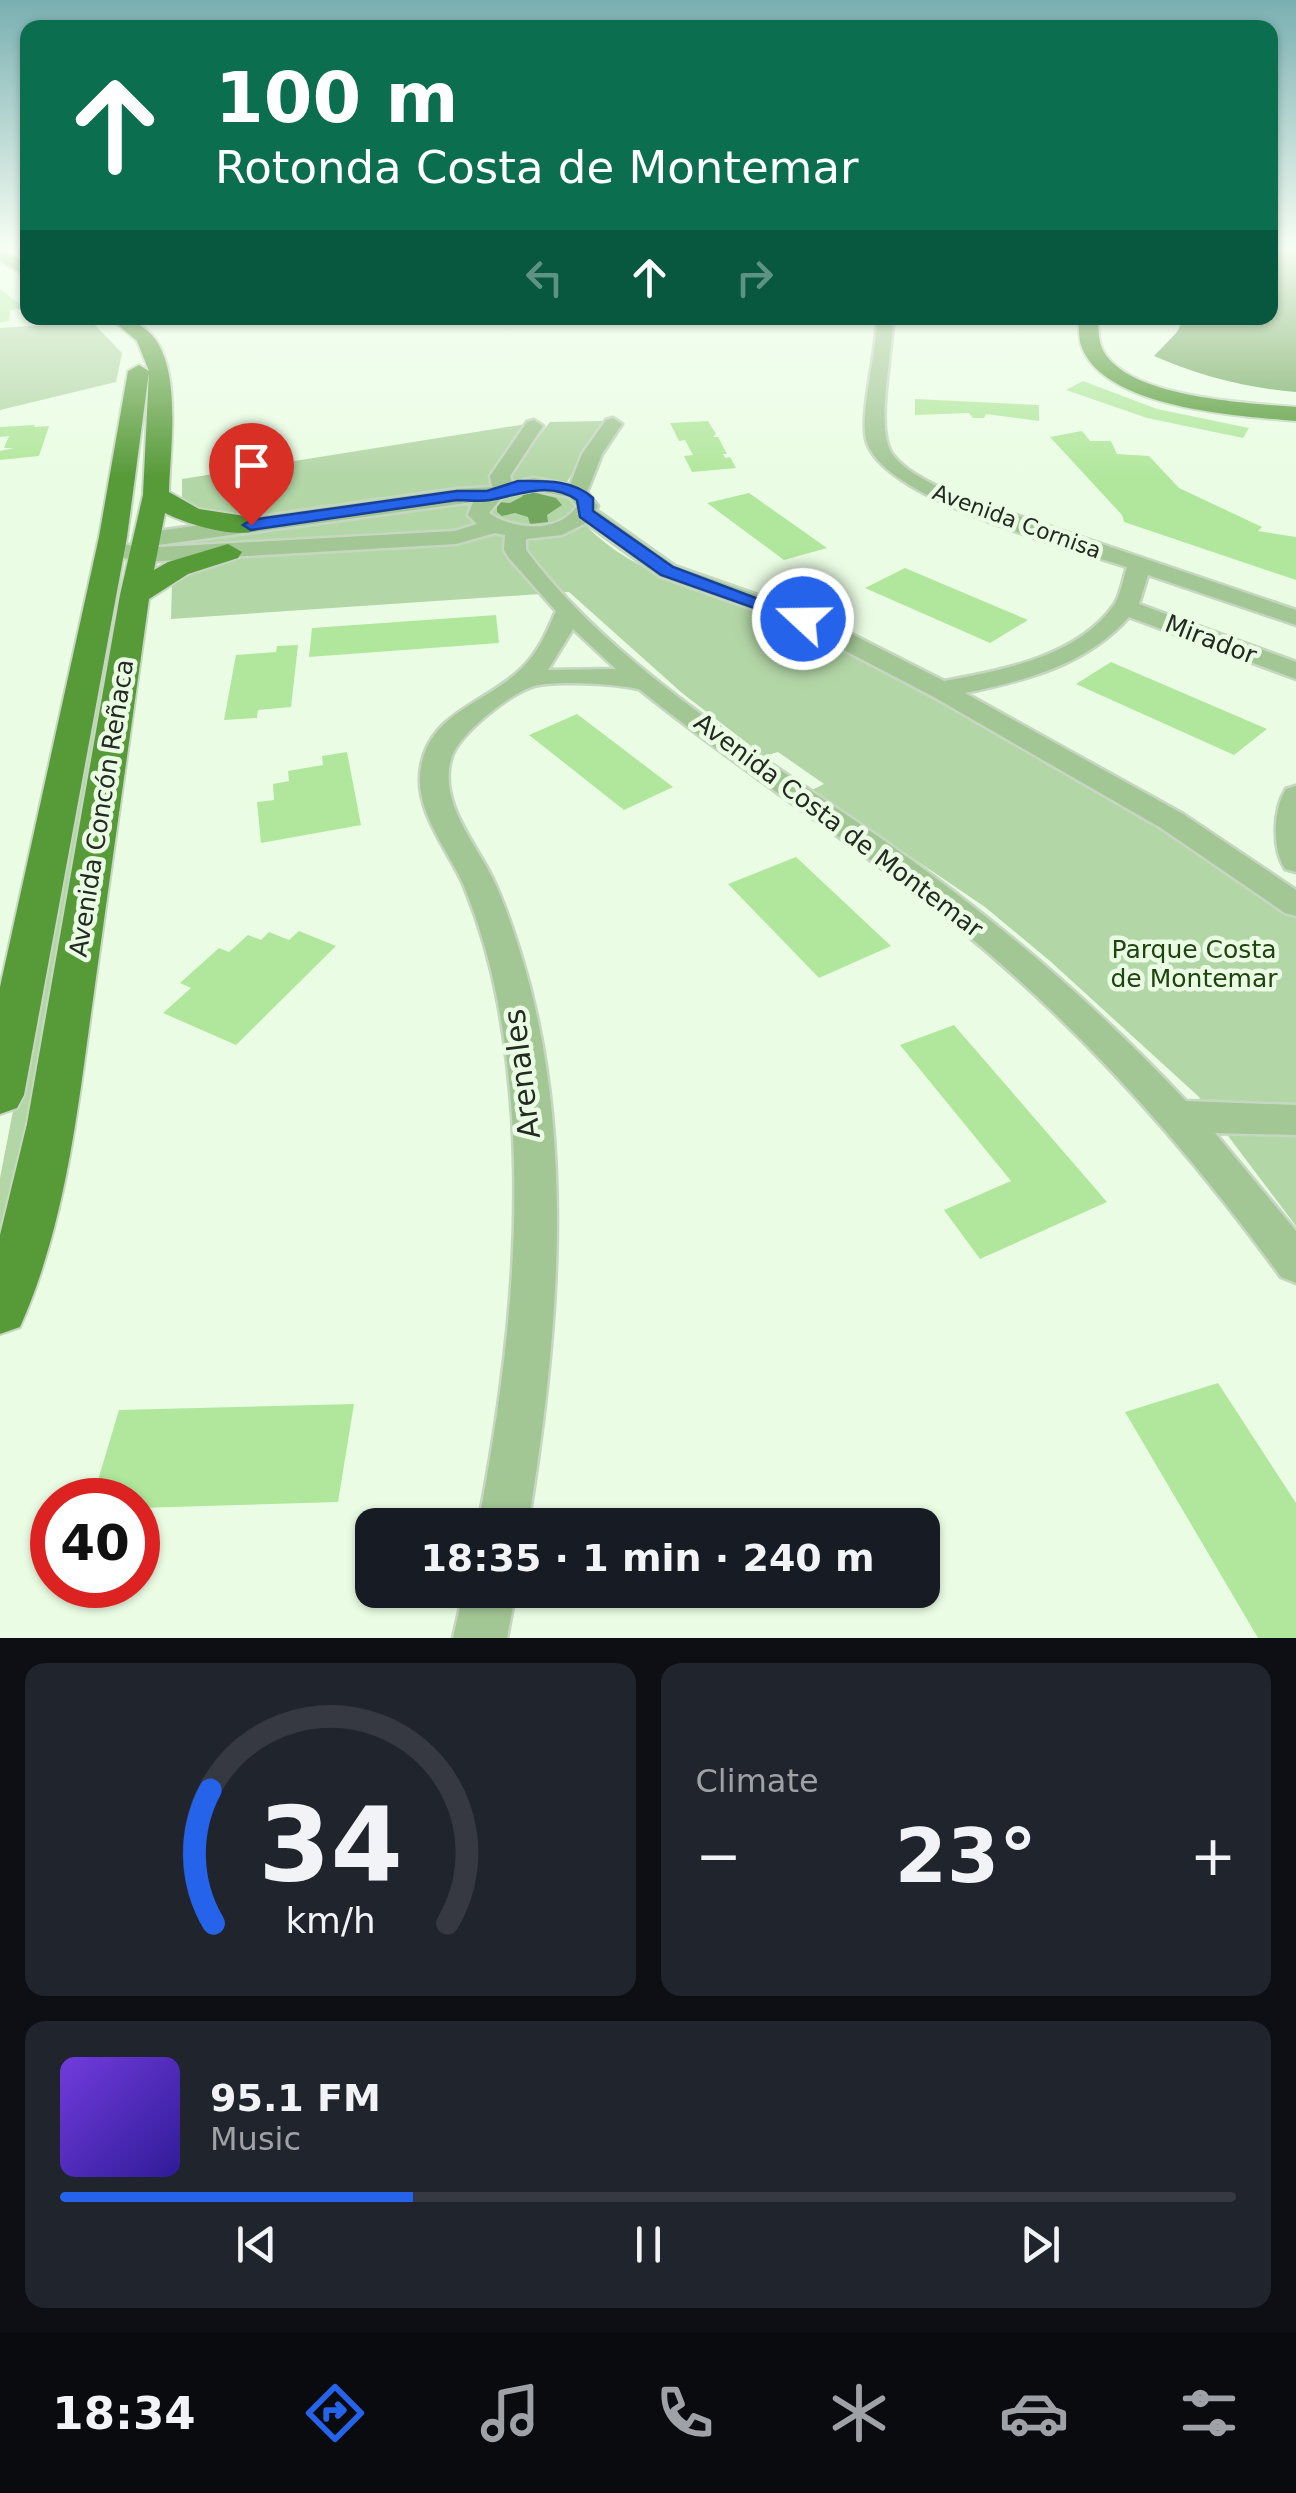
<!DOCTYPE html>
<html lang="en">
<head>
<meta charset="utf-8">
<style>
	body { margin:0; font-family:"DejaVu Sans",sans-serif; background:#20242c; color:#f1f3f6; height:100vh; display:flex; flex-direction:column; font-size:38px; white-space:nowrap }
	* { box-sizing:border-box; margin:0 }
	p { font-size:32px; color:#9ea1a6 }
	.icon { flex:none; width:55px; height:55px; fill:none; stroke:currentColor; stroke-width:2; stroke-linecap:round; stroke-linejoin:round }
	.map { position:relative; height:1638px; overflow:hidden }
	.drawer { display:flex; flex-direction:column; gap:25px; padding:25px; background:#0d0f14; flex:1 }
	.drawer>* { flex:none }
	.guide { position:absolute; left:20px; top:20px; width:1258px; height:305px; border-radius:20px; box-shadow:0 2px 8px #0004; background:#0b6e4f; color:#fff; overflow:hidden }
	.speed { position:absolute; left:30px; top:1478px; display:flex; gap:20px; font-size:50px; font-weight:700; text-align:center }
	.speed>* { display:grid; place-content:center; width:130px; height:130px; border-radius:50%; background:#171b24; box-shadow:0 2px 8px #0004; line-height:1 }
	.speed .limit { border:15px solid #d22; background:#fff; color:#111 }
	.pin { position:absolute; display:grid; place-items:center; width:85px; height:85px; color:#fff; margin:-102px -42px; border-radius:50% 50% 50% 0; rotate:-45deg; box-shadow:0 0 10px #0007 }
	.pin .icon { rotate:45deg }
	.me { position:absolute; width:110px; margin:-55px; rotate:291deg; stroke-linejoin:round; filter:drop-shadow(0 0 8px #0008) }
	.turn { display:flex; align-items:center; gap:35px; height:210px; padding:0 30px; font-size:45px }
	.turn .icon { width:130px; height:130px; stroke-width:2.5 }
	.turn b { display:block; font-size:70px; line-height:85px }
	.lanes { display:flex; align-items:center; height:95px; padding:0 30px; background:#0003; justify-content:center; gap:50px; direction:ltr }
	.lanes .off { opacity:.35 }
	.big { font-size:75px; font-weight:700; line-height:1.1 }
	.drawer .card { flex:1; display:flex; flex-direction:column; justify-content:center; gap:15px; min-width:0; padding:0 35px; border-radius:20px; background:#20242c }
	.drawer .dial { align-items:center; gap:0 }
	.dial svg { height:260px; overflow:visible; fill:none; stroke:#363941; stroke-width:7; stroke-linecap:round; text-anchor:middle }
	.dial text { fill:#f1f3f6; stroke:none }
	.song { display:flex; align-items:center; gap:30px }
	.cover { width:120px; height:120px; border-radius:15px; background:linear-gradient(135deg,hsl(260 70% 55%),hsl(250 70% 35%)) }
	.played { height:10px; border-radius:5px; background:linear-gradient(90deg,#2563eb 30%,#363941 30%) }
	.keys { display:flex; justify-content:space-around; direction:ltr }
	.heat { display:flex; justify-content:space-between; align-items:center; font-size:55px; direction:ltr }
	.drawer .tiles { flex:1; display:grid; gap:25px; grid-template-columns:1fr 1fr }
	.card:last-child { grid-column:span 2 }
	.trip { position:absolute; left:355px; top:1508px; width:585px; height:100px; border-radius:20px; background:#171b24; box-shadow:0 2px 8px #0004; font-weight:700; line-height:100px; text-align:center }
	.menu { display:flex; height:160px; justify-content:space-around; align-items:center; background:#090b0e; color:#9ea1a6 }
	.menu .icon { width:70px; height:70px }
	.menu .current { color:#2563eb }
	.menu b { font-size:45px; color:#f1f3f6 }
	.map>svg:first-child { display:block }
	.green { fill:#b3d6a6 }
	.water { fill:#73a75f }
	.building { fill:#b1e79c }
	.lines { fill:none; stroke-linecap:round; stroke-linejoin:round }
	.minor-casing { stroke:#c6d7c1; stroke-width:5 }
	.major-casing { stroke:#c6d7c1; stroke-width:4 }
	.minor { fill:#a2c694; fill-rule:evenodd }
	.major { fill:#579a38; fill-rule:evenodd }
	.route { fill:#2563eb; stroke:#184099; stroke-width:2.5 }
	.labels { text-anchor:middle; stroke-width:9; stroke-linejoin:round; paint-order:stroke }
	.far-street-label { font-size:22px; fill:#232a21; stroke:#eafde4 }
	.street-label { font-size:25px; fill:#232a21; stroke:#eafde4 }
	.park-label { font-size:25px; fill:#214310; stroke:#eafde4 }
	.near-street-label { font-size:30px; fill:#232a21; stroke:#eafde4 }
</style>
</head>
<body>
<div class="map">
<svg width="1296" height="1638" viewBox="0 0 1296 1638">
	<rect width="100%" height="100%" fill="#eafde4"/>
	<!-- green -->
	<path class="green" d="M 92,322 L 122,353 L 116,382 L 0,410 L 0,328 Z
		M 603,421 L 566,484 L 579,499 L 576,515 C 635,584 725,592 803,631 C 972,716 1137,812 1296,915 L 1296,1226 L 1198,1096 L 1050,961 L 985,907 L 812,790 L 824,784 L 778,752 L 764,756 L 682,693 L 569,592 L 171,619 L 172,582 L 220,549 L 175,549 L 175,541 L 246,531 L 182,506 L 182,479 L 526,424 L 515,447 L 532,445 L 550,422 Z
		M 125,583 L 17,1186 L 0,1259 L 0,1178 L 115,585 Z"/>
	<!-- water -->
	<path class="water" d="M 1270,247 L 1296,247 L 1296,392 C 1247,388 1200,376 1154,356 L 1177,332 L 1184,318 L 1270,318 Z
		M 538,488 L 540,494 L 556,498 L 562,505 L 547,515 L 548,522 L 530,524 L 528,517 L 515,513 L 502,516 L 497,512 L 497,502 L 510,503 L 523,496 L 521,490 Z"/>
	<!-- building -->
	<path class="building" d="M 0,289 L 25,308 L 10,310 L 9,321 L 0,322 Z
		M 1083,381 L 1157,409 L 1249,428 L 1243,438 L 1147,418 L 1066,390 Z
		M 915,399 L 1039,405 L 1039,421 L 986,414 L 984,418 L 973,418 L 969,413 L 915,415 Z
		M 708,421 L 716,434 L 713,437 L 718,437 L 727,454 L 723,454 L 725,458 L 730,457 L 736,468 L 692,472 L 684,456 L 693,455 L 685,440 L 679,441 L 670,423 Z
		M 35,425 L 34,427 L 49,426 L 39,456 L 0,460 L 0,451 L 14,448 L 4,448 L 9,436 L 0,437 L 0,427 Z
		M 1082,431 L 1090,441 L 1111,441 L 1117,454 L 1149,456 L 1179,488 L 1262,527 L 1258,531 L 1296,537 L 1296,580 L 1124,522 L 1122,515 L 1050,437 Z
		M 749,493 L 827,548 L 784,560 L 707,503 Z
		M 905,568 L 1028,620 L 990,643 L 865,588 Z
		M 496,615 L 499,643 L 309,657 L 312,628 Z
		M 298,645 L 291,707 L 258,710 L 257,718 L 224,720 L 236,655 L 276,652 L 277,646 Z
		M 1111,662 L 1267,729 L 1234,755 L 1076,684 Z
		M 577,714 L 673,787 L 624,810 L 529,735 Z
		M 347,752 L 361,825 L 261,843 L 257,802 L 274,800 L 273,784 L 289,781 L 288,771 L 323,765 L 322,756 Z
		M 796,857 L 891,946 L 819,978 L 728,884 Z
		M 299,931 L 336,946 L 236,1045 L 163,1013 L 191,988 L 180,983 L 219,948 L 229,952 L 248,935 L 261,940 L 269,932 L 289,940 Z
		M 954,1025 L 1107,1202 L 980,1259 L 944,1210 L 1011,1181 L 900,1045 Z
		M 1218,1383 L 1296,1503 L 1296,1638 L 1258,1638 L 1125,1412 Z
		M 354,1404 L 338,1502 L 138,1508 L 138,1500 L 92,1500 L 119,1410 Z"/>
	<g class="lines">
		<!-- minor casing -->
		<g class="minor-casing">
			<path id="minor" d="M 877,318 L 893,318 C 893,352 874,431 893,455 C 907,473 931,483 951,493 L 1296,610 L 1296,625 L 1148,575 L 1139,604 L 1296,662 L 1296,679 L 1129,617 C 1086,665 1027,680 965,693 L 1183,814 L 1296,890 L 1296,916 L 1285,913 L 1161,828 L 932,696 L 794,624 L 659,576 L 586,523 L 562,535 L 526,539 L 526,550 C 614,669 769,760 889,844 C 997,920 1096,1005 1186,1101 L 1296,1105 L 1296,1135 L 1215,1133 L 1296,1231 L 1296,1283 L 1281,1277 C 1187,1148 1081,1027 956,926 C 854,843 742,772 639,689 C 615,684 557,680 534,686 C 509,694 458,734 451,759 C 439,802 474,841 492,877 C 504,902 513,929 521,955 C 577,1136 558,1341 528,1525 L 478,1525 C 511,1355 530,1175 498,1003 C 491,964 479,923 464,886 C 448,849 413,810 421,767 C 430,712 487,703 521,669 C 538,653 547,632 556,611 L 509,558 L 504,550 L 505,535 L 495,533 L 456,544 L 142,562 L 103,553 L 100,548 L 111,541 L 142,548 L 455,531 L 477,524 L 468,515 L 473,502 L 158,545 L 147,538 L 158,531 L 457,489 L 492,487 L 490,476 L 527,422 L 534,420 L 543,426 L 510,476 L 512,483 L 534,478 L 570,485 L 582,454 L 606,420 L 613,418 L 622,424 L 602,454 L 587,492 L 598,506 L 596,510 L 675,566 L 812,614 L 944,681 C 1003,670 1077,657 1114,605 C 1121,594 1123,579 1127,567 C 1070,548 879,499 866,439 C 860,412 877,352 877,318 ZM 534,490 L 570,497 L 577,506 C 559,534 513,530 489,513 L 502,497 ZM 573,629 L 616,669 L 548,670 Z
				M 1296,786 L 1296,872 L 1285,869 C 1272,849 1273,809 1286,789 Z
				M 464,1590 L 516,1590 L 507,1638 L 453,1638 Z"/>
		</g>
		<!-- major casing -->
		<g class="major-casing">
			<path id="major" d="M 0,249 L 28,264 L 28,277 L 0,261 Z
				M 110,318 C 192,318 170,437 169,492 L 199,509 L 251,517 L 264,525 C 248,544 186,524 165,513 L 154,570 L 168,562 L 228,544 L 242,552 L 238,558 L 188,574 L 149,599 C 131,730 112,861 94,992 C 78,1105 67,1222 20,1327 L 0,1334 L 0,1235 L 27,1124 L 120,595 L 143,495 L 149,372 L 127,537 L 24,1095 L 17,1108 L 0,1114 L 0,987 L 99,537 L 128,371 L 139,365 L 149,371 L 137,341 Z
				M 1079,318 L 1097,318 C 1099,327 1098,339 1102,348 C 1124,398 1249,403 1296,407 L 1296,421 C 1240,416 1107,409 1082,348 C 1078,339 1079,327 1079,318 Z"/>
		</g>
		<!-- minor -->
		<use href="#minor" class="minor"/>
		<!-- major -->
		<use href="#major" class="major"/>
	</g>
	<!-- sky -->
	<linearGradient id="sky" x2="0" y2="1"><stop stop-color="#79afb1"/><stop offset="0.52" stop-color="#f6fef3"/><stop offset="1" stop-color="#f6fef3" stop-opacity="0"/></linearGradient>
	<rect width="1296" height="477" fill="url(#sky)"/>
	<!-- route -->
	<path class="route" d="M 518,481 C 543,481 573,479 593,498 L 593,511 L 673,567 L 812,619 L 809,623 L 797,623 L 661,575 L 580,517 L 577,500 C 549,480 520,495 490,500 C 480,502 468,500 457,500 L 251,530 L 243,525 L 251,520 L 457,491 L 487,491 Z"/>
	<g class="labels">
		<!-- far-street labels -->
		<g class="far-street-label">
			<text transform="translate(1017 521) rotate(20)" y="8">Avenida Cornisa</text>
		</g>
		<!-- street labels -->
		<g class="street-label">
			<text transform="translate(1211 639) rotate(21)" y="9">Mirador</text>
			<text transform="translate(101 808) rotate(-81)" y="9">Avenida Concón Reñaca</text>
			<text transform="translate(839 825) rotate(37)" y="9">Avenida Costa de Montemar</text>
		</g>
		<!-- park labels -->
		<g class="park-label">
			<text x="1194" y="958">Parque Costa<tspan x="1194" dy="29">de Montemar</tspan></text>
		</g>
		<!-- near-street labels -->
		<g class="near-street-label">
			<text transform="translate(522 1074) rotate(-97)" y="10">Arenales</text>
		</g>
	</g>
</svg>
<div class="speed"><div class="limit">40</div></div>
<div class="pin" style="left:251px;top:525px;background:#d93025"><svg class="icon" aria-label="arrive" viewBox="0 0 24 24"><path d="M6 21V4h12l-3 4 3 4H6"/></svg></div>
<svg class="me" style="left:803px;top:619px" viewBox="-20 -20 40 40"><circle r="17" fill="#2563eb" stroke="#fff" stroke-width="3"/><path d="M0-11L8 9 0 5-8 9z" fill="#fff"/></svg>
<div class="trip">18:35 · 1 min · 240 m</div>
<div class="guide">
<div class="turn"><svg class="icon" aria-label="ahead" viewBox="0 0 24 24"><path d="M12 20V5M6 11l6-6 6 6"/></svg><div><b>100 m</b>Rotonda Costa de Montemar</div></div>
<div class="lanes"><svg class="icon off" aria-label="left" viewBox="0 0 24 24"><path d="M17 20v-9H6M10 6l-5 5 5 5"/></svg><svg class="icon" aria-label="ahead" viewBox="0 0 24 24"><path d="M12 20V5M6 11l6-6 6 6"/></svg><svg class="icon off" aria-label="right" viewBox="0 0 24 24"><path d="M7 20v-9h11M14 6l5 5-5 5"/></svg></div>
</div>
</div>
<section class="drawer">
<div class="tiles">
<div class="card dial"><svg viewBox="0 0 100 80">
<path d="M14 69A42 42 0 1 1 86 69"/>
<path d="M14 69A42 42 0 0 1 13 28" stroke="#2563eb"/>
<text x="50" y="56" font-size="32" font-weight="700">34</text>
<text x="50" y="72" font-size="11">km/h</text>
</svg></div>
<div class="card"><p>Climate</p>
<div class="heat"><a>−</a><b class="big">23°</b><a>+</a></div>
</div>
<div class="card">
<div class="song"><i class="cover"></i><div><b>95.1 FM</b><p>Music</p></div></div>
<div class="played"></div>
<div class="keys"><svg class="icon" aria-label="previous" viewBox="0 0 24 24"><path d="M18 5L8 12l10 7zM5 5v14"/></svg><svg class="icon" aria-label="pause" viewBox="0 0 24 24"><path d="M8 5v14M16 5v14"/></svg><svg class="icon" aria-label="next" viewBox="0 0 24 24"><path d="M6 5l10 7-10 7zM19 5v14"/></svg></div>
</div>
</div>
</section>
<nav class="menu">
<b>18:34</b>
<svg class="icon current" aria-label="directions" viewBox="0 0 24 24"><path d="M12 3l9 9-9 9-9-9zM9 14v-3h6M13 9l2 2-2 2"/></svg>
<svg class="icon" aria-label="music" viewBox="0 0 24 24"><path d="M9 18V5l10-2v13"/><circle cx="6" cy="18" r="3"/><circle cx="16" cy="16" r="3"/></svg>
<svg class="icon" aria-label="phone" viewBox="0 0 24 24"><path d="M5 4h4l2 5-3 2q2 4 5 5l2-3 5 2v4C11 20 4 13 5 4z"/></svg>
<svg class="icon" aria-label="climate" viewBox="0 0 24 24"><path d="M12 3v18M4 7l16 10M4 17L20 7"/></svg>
<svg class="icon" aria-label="car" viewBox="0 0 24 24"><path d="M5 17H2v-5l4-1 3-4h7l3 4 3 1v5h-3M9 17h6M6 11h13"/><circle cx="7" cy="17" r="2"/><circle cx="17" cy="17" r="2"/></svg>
<svg class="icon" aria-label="filters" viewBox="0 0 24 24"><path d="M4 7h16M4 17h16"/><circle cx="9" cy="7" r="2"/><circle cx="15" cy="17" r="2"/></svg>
</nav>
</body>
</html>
